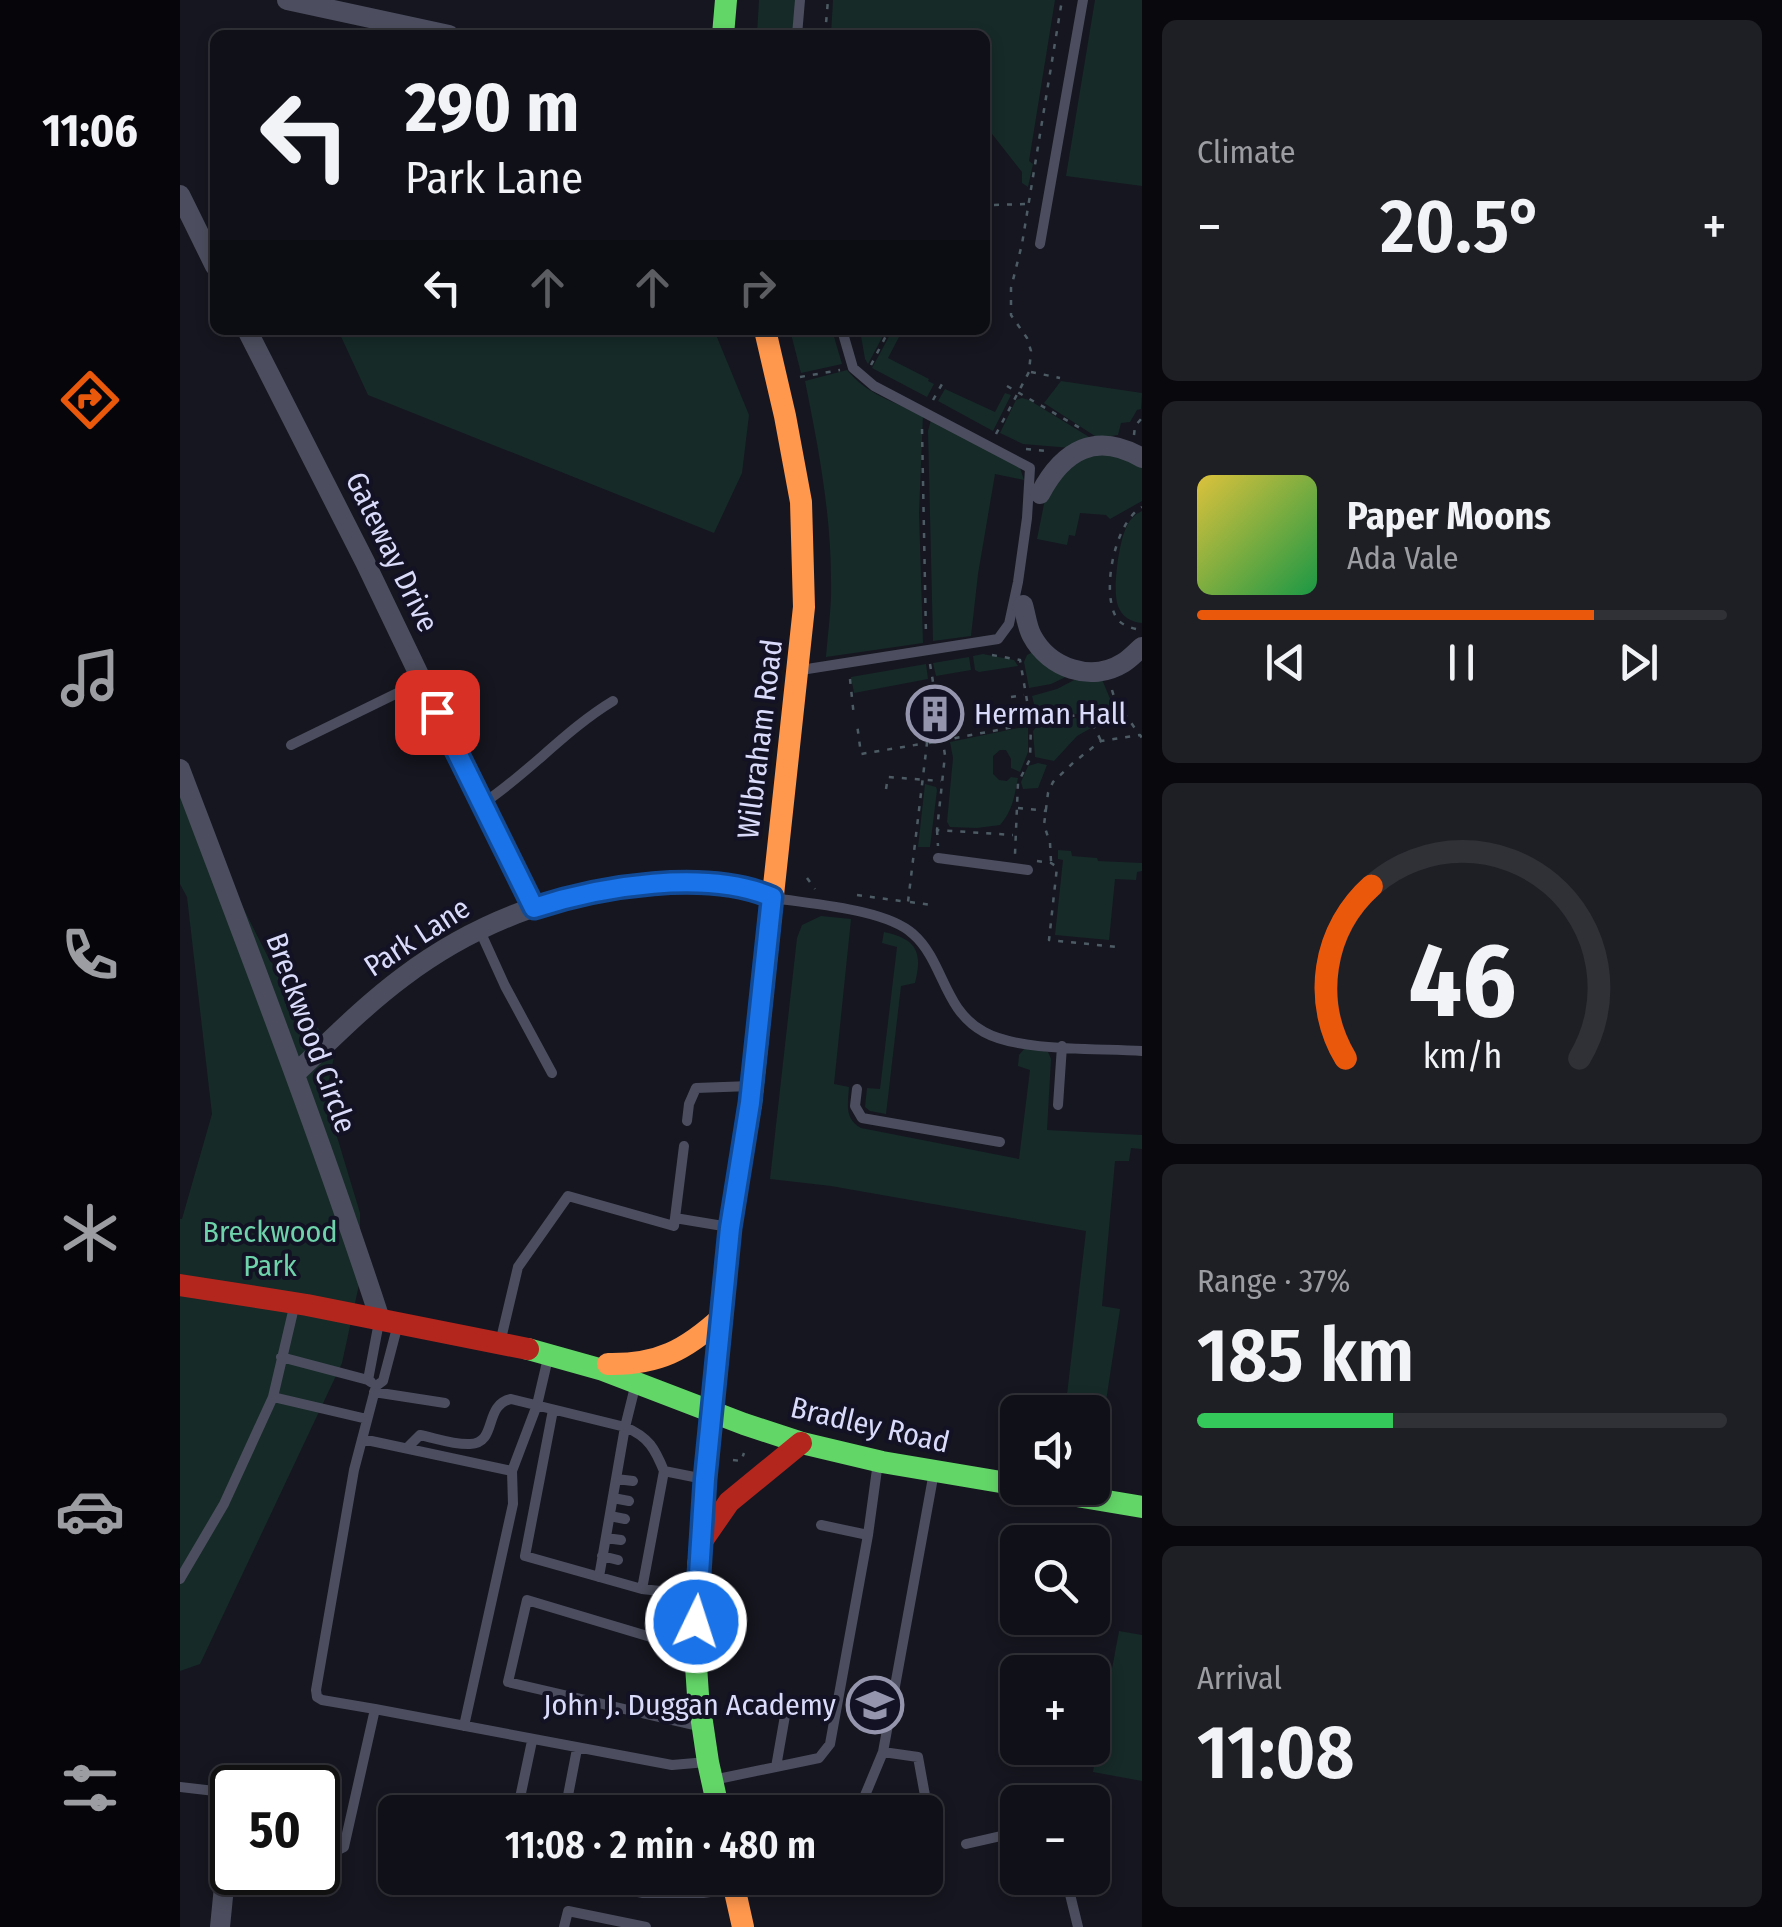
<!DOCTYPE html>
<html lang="en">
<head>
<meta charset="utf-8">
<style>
	body { margin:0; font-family:"Fira Sans Condensed",sans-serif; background:#1e1e25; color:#f1f3f6; height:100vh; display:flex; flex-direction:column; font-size:38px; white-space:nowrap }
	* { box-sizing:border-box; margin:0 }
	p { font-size:32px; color:#9c9da2 }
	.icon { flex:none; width:55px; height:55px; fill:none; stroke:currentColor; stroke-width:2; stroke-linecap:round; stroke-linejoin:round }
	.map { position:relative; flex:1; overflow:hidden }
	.sheet { display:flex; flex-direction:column; gap:20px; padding:20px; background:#09090d; width:640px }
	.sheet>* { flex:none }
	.top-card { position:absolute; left:30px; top:30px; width:780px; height:305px; border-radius:15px; box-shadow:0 5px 15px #0003,0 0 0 2px #303037; background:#101018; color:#f1f3f6; overflow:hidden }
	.fabs { position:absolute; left:820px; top:1395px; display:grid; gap:20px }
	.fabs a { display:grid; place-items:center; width:110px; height:110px; border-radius:15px; background:#101018; box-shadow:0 5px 15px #0003,0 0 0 2px #303037; font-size:50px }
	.speed { position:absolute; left:30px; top:1765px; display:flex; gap:20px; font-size:50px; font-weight:700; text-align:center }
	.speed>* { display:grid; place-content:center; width:130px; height:130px; border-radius:50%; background:#101018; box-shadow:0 5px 15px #0003,0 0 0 2px #303037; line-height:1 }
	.speed .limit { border:5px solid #111; border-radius:15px; background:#fff; color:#111 }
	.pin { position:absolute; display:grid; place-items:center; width:85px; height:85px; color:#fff; margin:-42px; border-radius:20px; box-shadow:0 5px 15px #0006 }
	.me { position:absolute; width:110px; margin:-55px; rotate:4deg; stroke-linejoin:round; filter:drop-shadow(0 0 8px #0008) }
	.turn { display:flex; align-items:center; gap:35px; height:210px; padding:0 30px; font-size:45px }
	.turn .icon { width:130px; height:130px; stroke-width:2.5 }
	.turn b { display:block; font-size:70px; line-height:85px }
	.lanes { display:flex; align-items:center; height:95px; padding:0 30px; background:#0003; justify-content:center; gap:50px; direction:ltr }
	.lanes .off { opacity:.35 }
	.big { font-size:75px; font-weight:600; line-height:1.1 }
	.sheet .widget { flex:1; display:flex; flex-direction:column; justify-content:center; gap:15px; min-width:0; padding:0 35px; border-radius:15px; background:#1e1e25 }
	.sheet .dial { align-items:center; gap:0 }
	.dial svg { height:260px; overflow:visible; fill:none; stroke:#303037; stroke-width:7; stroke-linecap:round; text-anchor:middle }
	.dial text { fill:#f1f3f6; stroke:none }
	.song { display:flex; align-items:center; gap:30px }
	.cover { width:120px; height:120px; border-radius:15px; background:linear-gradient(135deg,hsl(50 70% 55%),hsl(140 70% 35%)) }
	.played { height:10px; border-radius:5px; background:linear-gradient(90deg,#ea580c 75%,#303037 75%) }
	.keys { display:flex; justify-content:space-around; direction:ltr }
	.heat { display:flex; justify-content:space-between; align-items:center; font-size:55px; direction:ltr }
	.charge { height:15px; border-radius:8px; background:linear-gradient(90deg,#34c759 37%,#303037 0) }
	.trip { position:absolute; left:198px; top:1795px; width:565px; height:100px; border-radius:15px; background:#101018; box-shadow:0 5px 15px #0003,0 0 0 2px #303037; font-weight:600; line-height:100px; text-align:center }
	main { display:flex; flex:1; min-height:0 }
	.menu { display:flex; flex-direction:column; width:180px; justify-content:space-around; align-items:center; background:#06060a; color:#9c9da2 }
	.menu .icon { width:70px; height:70px }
	.menu .current { color:#ea580c }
	.menu b { font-size:45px; color:#f1f3f6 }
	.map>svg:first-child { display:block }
	.green { fill:#162a28 }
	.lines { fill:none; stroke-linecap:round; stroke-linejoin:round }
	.path { stroke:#4d5c64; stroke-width:2.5; stroke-dasharray:5 8; stroke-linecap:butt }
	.lane { stroke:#4c4e5f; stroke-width:10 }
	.street { stroke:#4c4e5f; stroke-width:20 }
	.fast { stroke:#63d668; stroke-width:22 }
	.slow { stroke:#ff974d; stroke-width:22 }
	.jam { stroke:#b3261e; stroke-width:22 }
	.route-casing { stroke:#114b97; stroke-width:25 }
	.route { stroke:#1a73e8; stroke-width:18 }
	.labels { text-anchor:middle; stroke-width:8; stroke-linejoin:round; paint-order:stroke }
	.street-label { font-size:30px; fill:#dadbfa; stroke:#121224 }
	.poi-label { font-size:30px; fill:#dadbfa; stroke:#121224; text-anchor:start }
	.park-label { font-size:30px; fill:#6ed2aa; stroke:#121224 }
</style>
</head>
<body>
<main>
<nav class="menu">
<b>11:06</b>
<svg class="icon current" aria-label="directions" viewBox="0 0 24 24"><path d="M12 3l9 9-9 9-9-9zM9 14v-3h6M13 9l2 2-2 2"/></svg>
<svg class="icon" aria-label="music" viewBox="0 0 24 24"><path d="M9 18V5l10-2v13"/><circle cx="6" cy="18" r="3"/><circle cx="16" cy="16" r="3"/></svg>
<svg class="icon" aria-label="phone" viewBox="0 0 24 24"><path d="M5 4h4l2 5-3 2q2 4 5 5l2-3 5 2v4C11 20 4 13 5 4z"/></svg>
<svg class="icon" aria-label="climate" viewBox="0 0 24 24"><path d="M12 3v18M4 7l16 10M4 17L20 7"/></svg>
<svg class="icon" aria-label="car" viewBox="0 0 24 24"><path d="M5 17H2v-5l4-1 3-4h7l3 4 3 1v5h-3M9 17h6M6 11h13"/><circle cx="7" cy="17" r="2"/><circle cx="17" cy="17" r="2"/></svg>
<svg class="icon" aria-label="filters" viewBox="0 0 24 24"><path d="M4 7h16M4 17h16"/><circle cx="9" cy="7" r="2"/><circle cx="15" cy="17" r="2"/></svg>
</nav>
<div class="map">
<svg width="962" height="1927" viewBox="0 0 962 1927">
	<rect width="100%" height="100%" fill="#161620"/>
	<!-- green -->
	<path class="green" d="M 579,0 L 616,0 L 614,35 L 577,35 Z
		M 653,0 L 875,0 L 849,161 L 853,164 L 848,187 L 842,183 L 842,172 L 805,125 L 805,35 L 651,35 Z
		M 915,0 L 962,0 L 962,186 L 886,176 Z
		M 158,330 L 534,330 L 569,415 L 562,473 L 534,533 L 188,395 Z
		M 610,330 L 652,330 L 662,364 L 621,373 Z
		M 680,330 L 706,330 L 688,364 L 685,359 Z
		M 712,331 L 720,335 L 708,358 L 749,379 L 748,381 L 754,384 L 747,397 L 692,368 Z
		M 667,370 C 686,394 716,403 743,415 L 739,513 L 743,643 L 646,657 C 648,631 652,605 651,580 C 651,512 638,446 625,381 Z
		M 881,381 L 962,393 L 961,409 L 957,410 L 950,422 L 941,423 L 938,435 L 918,438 L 864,403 Z
		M 765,389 L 815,412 L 825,393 L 831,395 L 813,431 L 758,401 Z
		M 842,398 L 849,400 L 914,440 L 891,448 L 843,444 L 820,433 L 836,400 Z
		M 751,420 L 839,465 L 844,480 L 815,474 L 798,574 L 791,636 L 753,641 L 748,431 Z
		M 918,451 L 962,466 L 962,501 L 930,519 L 926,515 L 900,513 L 895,536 L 889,535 L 887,545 L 857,539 L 866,494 L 879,472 Z
		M 962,511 L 962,623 C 951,622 942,617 938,606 C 932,591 939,542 946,528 C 950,519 954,515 962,511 Z
		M 851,653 L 856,654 L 890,675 L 871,684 L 849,688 L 844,662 L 847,655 Z
		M 803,654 L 834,660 L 838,666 L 799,672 L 795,670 L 793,656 Z
		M 789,657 L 791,670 L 756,676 L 753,663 Z
		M 746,664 L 748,679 L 674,693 L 671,677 Z
		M 921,677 L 931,701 L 943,717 L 917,725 C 902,706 879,716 858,720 L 852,696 L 877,689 L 898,678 Z
		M 895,718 L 904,721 L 911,728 L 897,736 L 874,761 L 855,757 L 853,731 L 857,726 Z
		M 848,726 L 848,752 L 840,772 L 831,768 L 831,759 L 826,750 L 820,750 L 813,756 L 813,774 L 819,780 L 827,781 L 831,777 L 838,778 C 834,797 833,810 820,825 L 797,828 L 770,827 L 767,822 L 773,758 L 770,742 Z
		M 858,763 L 867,765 L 858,788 L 843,789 L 841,782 L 848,766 Z
		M 0,782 L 89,959 L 155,1052 L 145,1097 L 180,1213 L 180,1280 L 162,1363 L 20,1664 L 0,1671 L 0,1219 L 2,1219 L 32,1114 L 7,897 L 0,884 Z
		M 745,784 L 756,787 L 757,790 L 750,847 L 738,847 Z
		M 878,850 L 891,851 L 892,856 L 917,858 L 918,861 L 962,863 L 962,871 L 957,872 L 956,880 L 935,879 L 929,940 L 875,935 L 883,860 L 878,859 Z
		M 641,916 L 671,919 L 654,1084 L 669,1087 C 668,1104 664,1119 681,1128 L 839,1159 L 850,1070 L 838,1066 L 839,1055 L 844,1049 L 854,1048 L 868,1052 L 871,1059 L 867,1130 L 962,1135 L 962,1149 L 951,1148 L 949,1161 L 935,1161 L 922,1306 L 940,1309 L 916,1467 L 913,1466 L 912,1412 L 885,1412 L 906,1231 L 651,1186 L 590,1179 L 617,938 L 622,925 Z
		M 704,932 C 736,939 743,951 735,983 L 721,986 L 706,1114 L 690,1111 L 685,1107 L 687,1088 L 700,1089 L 717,947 L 702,943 Z
		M 939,1631 L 962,1635 L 962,1781 L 913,1772 Z"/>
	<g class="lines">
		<!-- path -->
		<path class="path" d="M 645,35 L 648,0
			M 814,205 L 847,204
			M 691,365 L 709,330
			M 851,372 L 880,378
			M 620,377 L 660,370
			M 827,386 L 900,428
			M 753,400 L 762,384
			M 742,429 L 746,636
			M 816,434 L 849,372 L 851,351 L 847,338 L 831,315 L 831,288 L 842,244 L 882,0
			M 954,435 L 955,426 L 962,418
			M 846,449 L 867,451
			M 956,629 C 948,627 940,624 936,617 C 921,590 935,522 962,507
			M 812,655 L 840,660 L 851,724 L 850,759 L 838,783 L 835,854
			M 750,664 L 753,682
			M 670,679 L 674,717
			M 932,690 L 935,700 L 959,734
			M 831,697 L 844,695
			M 762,737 L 765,755 L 757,830 L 833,835
			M 749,743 L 897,715 L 912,722 L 921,741
			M 706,789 L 708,777 L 761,781
			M 838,808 L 867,811
			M 757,830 L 758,846
			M 857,861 L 871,863 L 877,867 L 869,940 L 937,947
			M 871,861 L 870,843 L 864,825 L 868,793 L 873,782 L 894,762 L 921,741 L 960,735 L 962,738
			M 627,878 L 635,889
			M 677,895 L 728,902 L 747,743 L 681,754 L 677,724
			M 730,902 L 752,905
			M 553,1460 L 561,1461 L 564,1453"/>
		<!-- lane -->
		<path class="lane" d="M 617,35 L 620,0
			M 860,244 L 903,0
			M 621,670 L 818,639 L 829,624 L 838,582 L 847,518 L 850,468 L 694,386 L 673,368 L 662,330
			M 111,745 L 242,681
			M 302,804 C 348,774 385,730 433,701
			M 758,858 L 848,870
			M 594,898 C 631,904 706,909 733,934 C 764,961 763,1010 804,1032 C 840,1052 918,1048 962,1051
			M 300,931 L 325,986 L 372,1073
			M 677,1089 L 675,1106 L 682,1118 L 820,1142
			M 878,1105 L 882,1046
			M 507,1121 L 509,1104 L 516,1088 L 571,1086
			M 495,1218 L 504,1146
			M 320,1343 L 338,1267 L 388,1196 L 494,1226 L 495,1218 L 549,1227
			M 101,1357 L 188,1380
			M 191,1382 L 188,1380 L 199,1322
			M 456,1383 L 445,1427 C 469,1437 475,1449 484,1471 L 524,1479
			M 194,1392 L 265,1403
			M 93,1397 L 187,1419
			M 373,1410 L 345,1556 L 462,1589 L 484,1471
			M 182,1439 L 332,1471
			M 227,1448 L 240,1435 C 255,1438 274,1445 290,1444 C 318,1443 303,1405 331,1399 L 445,1427 L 419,1577
			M 436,1479 L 453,1481
			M 433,1498 L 449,1501
			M 430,1516 L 445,1519
			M 641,1525 L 688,1535
			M 426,1538 L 441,1540
			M 422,1556 L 438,1560
			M 0,1579 L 44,1504 L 93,1397 L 115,1303
			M 462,1589 L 516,1595
			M 514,1650 L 347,1600 L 328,1682 L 522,1727
			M 195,1709 L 142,1700 L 137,1697 L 136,1690 L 174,1470 L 196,1386 L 203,1381 L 218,1324
			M 284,1726 L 333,1504 L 332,1471 L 357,1405 L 368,1358
			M 703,1752 L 738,1757 L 752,1834 L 745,1842
			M 596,1767 L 606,1710
			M 533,1780 L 639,1758 L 650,1744 L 688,1535 L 698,1462
			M 0,1787 L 52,1793
			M 340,1798 L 407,1812
			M 681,1805 L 703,1752 L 754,1472
			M 385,1811 L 397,1749
			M 337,1812 L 352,1741
			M 639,1812 L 681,1805
			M 52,1826 L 52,1802
			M 786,1844 L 838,1832
			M 138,1850 L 152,1853 L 164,1847 L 195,1709 L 492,1765 L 527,1762
			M 390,1878 L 463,1893 L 523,1893 L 552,1889
			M 886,1878 L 898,1927
			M 485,1893 L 488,1878
			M 384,1927 L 388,1911 L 466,1927"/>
		<!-- street -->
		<path class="street" d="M 107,0 L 269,35
			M 0,195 L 35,266
			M 67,330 L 185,562 L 301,804 L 355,908
			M 860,494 C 883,450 916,431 962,458
			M 843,605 C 846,615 847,627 852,636 C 869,668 911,683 943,663 C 950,659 956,652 962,647
			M 0,769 C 69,951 139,1133 200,1319
			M 115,1074 C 150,1041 184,1006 223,977 C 300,919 397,883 494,884 C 528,884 560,884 592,897
			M 40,1927 L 50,1826"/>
		<!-- fast -->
		<path class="fast" d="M 543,35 L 546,0
			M 348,1349 L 423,1370 L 564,1424 L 622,1443 L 702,1462 L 838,1485
			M 849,1488 L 962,1507
			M 539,1812 L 528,1762 L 518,1695 L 515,1651 L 516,1595 L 531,1413 L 550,1228 L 571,1103 L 583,988"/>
		<!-- slow -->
		<path class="slow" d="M 583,988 L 624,607 L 621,502 L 605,416 L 585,330
			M 428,1364 C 478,1365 506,1350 542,1317
			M 552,1878 L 563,1927"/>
		<!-- jam -->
		<path class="jam" d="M 0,1285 L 127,1305 L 348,1349
			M 522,1541 L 549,1502 L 621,1443"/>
	</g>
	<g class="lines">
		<!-- route casing -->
		<g class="route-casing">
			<path id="route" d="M 257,712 L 354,908 C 421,886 526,869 592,897 L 570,1103 L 550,1228 L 525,1479 L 516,1622"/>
		</g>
		<!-- route -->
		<use href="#route" class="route"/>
	</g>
	<!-- icons -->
	<defs>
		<g id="building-ring" transform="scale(2.875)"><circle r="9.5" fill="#121224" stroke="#9596ae" stroke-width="1.5"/><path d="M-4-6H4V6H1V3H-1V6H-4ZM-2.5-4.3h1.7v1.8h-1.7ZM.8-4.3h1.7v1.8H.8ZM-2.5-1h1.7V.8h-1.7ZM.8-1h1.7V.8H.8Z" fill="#9596ae"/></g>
		<g id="school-ring" transform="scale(2.875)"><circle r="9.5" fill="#121224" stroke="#9596ae" stroke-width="1.5"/><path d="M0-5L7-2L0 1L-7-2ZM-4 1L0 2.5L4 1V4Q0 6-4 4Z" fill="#9596ae"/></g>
	</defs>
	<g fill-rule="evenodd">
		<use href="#building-ring" x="755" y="714"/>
		<use href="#school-ring" x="695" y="1705"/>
	</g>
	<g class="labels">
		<!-- street labels -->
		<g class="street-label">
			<text transform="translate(212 552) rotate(64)" y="10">Gateway Drive</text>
			<text transform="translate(580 739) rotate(-83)" y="10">Wilbraham Road</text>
			<text transform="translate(237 937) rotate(-33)" y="10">Park Lane</text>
			<text transform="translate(131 1033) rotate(70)" y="10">Breckwood Circle</text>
			<text transform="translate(690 1425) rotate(13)" y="10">Bradley Road</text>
		</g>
		<!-- poi labels -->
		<g class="poi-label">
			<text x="794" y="724">Herman Hall</text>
			<text x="656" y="1715" text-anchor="end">John J. Duggan Academy</text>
		</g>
		<!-- park labels -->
		<g class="park-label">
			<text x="90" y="1242">Breckwood<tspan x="90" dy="34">Park</tspan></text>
		</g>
	</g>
</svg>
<div class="fabs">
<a><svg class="icon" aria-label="sound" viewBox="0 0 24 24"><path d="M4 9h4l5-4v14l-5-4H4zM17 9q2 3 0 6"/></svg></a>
<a><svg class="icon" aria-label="search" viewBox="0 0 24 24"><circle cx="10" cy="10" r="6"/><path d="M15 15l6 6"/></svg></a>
<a>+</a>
<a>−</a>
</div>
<div class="speed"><div class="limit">50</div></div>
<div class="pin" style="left:257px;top:712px;background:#d93025"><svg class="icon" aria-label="arrive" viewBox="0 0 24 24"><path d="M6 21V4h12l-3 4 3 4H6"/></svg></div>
<svg class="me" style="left:516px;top:1622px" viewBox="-20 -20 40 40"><circle r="17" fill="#1a73e8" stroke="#fff" stroke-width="3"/><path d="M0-11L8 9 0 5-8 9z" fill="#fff"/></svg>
<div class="trip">11:08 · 2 min · 480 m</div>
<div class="top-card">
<div class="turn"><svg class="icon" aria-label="left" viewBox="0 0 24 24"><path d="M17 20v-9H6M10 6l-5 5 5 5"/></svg><div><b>290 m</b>Park Lane</div></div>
<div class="lanes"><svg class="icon" aria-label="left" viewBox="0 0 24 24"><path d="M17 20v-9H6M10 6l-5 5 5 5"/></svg><svg class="icon off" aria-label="ahead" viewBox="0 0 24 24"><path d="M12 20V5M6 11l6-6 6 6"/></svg><svg class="icon off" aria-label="ahead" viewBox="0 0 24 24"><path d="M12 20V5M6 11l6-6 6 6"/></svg><svg class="icon off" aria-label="right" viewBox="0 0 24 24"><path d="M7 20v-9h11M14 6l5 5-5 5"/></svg></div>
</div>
</div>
<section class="sheet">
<div class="widget"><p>Climate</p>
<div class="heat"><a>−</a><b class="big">20.5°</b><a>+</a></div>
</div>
<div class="widget">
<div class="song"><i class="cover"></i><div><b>Paper Moons</b><p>Ada Vale</p></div></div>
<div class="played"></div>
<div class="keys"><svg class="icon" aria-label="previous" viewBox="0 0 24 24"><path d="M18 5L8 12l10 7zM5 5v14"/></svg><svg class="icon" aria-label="pause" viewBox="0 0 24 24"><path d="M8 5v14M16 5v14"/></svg><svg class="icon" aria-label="next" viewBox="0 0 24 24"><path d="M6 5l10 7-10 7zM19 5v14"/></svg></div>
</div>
<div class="widget dial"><svg viewBox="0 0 100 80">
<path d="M14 69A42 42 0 1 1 86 69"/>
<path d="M14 69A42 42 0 0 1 22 16" stroke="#ea580c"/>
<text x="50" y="56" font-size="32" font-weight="700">46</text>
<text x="50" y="72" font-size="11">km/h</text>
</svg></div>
<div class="widget"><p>Range · 37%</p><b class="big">185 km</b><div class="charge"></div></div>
<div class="widget"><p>Arrival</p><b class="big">11:08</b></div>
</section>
</main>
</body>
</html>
